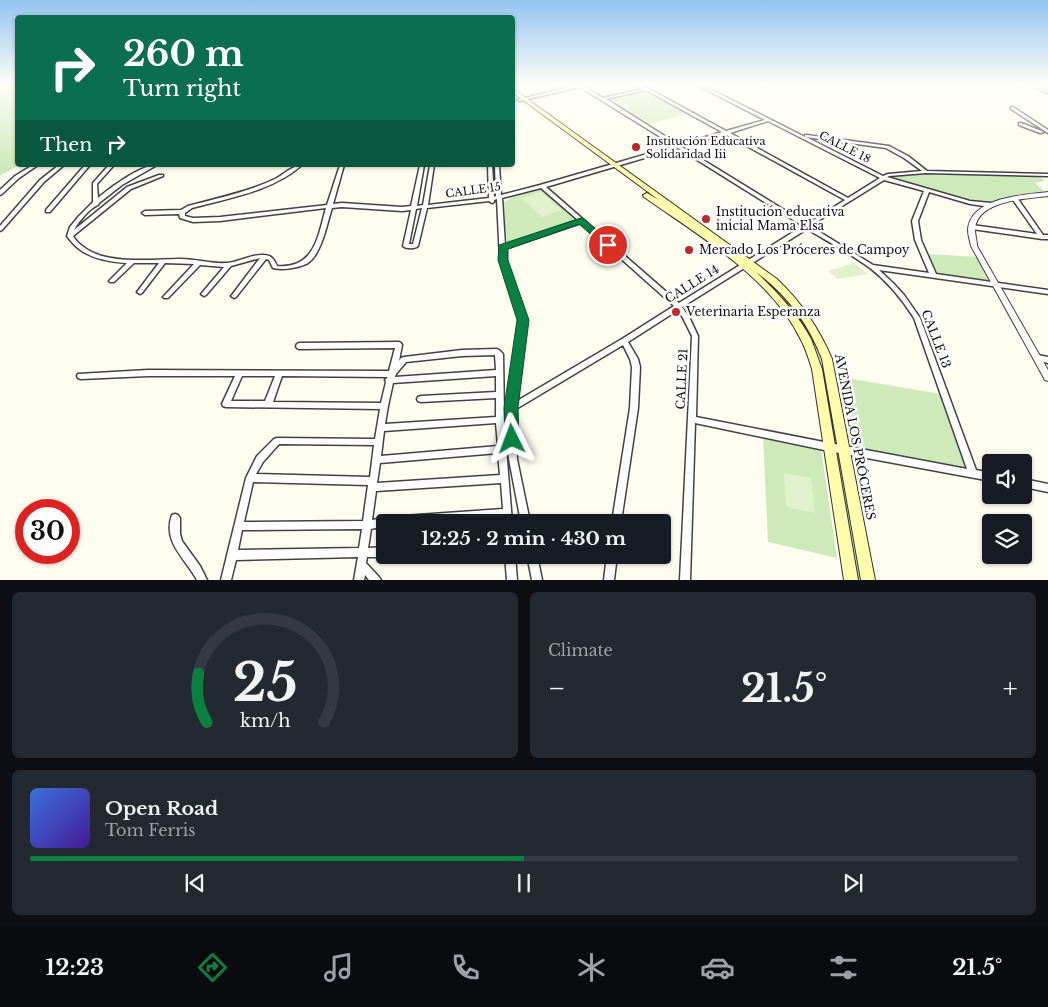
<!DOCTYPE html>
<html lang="en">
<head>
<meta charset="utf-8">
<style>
	body { margin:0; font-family:"Libre Baskerville",serif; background:#242831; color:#f1f3f6; height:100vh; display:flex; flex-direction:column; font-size:19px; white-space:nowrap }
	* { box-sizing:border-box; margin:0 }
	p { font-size:16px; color:#9ea1a6 }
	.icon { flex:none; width:28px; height:28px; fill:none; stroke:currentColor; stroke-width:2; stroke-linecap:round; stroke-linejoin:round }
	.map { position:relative; height:580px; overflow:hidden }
	.details { display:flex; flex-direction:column; gap:12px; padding:12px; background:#0d0f14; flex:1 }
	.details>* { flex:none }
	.banner { position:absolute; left:15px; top:15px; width:500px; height:152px; border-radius:5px; box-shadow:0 1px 4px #0004; background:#0b6e4f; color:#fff; overflow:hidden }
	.fabs { position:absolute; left:982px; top:454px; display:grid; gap:10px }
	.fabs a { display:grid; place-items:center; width:50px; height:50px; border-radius:5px; background:#171b24; box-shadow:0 1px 4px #0004; font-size:25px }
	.speed { position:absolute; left:15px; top:499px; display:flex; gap:10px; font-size:25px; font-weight:700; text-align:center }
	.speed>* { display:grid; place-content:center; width:65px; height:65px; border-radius:50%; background:#171b24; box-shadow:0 1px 4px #0004; line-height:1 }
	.speed .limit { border:8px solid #d22; background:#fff; color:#111 }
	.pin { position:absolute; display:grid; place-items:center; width:42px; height:42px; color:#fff; margin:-21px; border:2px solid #fff; border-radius:50%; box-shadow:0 1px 5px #0007 }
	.me { position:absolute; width:55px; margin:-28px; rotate:357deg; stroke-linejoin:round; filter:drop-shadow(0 0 4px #0008) }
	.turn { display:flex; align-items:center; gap:18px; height:105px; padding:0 25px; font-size:22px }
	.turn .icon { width:65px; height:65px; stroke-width:2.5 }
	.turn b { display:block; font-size:35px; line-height:42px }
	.then { display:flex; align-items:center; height:48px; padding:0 25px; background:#0003; gap:10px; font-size:19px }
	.big { font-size:38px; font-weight:800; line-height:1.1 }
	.details .card { flex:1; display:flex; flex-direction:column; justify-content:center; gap:8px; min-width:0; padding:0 18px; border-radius:8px; background:#242831 }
	.details .dial { align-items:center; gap:0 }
	.dial svg { height:130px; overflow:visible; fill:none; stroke:#363941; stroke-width:7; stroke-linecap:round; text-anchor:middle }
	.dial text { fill:#f1f3f6; stroke:none }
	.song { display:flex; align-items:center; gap:15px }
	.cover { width:60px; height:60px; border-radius:8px; background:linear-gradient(135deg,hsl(220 70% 55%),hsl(260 70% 35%)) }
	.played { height:5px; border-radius:2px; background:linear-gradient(90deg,#0b8043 50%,#363941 50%) }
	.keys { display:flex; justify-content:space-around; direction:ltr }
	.heat { display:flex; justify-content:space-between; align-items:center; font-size:28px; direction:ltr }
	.details .tiles { flex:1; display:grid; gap:12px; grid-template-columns:1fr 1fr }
	.card:last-child { grid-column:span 2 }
	.trip { position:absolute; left:376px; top:514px; width:295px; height:50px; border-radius:5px; background:#171b24; box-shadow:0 1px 4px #0004; font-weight:800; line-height:50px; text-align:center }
	.tab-bar { display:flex; height:80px; justify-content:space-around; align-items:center; background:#090b0e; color:#9ea1a6 }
	.tab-bar .icon { width:35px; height:35px }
	.tab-bar .current { color:#0b8043 }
	.tab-bar b { font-size:22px; color:#f1f3f6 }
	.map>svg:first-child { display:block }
	.green { fill:#cfeaba }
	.pitch { fill:#e1f1cb }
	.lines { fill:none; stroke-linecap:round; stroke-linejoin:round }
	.minor-casing { stroke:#424242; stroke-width:3 }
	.tertiary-casing { stroke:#424242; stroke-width:2 }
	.secondary-casing { stroke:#313131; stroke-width:2 }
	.minor { fill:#fff; fill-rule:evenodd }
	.tertiary { fill:#fff; fill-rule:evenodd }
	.secondary { fill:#fffcac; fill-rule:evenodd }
	.route { fill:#0b8043; stroke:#07532c }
	.poi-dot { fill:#c02a26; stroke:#fff; stroke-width:2 }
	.labels { text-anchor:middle; stroke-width:5; stroke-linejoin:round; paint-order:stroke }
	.far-poi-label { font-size:11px; fill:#0f0f0f; stroke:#fff; text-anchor:start }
	.far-street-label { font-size:11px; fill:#0f0f0f; stroke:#fff }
	.poi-label { font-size:12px; fill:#0f0f0f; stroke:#fff; text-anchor:start }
	.street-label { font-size:12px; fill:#0f0f0f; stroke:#fff }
</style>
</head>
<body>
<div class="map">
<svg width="1048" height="580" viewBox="0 0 1048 580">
	<rect width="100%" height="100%" fill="#fffdf0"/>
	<!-- green -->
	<path class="green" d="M 0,85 L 17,85 L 19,165 L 0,176 Z
		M 646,90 L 689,113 L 646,125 L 604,99 Z
		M 930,174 L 1039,176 L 1045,181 L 1035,183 L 1046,193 L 983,203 L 891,178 L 900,175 Z
		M 540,187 L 578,220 L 507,244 L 503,203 L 514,195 Z
		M 927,254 L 979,257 L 992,281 L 935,273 Z
		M 747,267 L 772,281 L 807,322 L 824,359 L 840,445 L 834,445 L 813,347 Z
		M 834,376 L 941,394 L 966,469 L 847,447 Z
		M 763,436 L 821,448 L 837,558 L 768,542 Z
		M 834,456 L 842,458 L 863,579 L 855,579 Z"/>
	<!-- pitch -->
	<path class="pitch" d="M 541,192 L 562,210 L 542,217 L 521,198 Z
		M 854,263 L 868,274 L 838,279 L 828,271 Z
		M 784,473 L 811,478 L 815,513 L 786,507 Z"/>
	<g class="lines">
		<!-- minor casing -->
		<g class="minor-casing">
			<path id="minor" d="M 577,85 L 585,85 L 584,86 L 603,98 L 643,89 L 637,85 L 642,85 L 726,131 L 765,120 L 697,85 L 702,85 L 805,137 L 805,135 L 807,135 L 889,146 L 908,156 L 927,171 L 1048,174 L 1048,176 L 926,173 L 889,176 L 887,177 L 970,201 L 991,203 L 994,205 L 991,207 L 970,204 L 929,192 L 918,221 L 921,240 L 936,274 L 1048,290 L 1048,294 L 879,270 L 893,283 L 904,295 L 920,318 L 976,470 L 991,473 L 991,481 L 829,451 L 695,423 L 690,580 L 680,580 L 692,336 L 683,318 L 678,310 L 628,342 L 638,359 L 640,367 L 638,408 L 621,522 L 612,522 L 630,408 L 632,367 L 630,359 L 623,345 L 516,409 L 515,419 L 517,459 L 530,522 L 521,522 L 509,459 L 507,422 L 504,423 L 512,522 L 504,522 L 503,518 L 430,522 L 385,522 L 385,526 L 371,529 L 368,548 L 385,547 L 385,555 L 388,555 L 385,557 L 367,557 L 366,563 L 379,577 L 381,580 L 369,580 L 365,575 L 364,580 L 354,580 L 358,557 L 236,560 L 231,580 L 221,580 L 246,478 L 257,456 L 274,439 L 277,438 L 375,439 L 380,409 L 226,407 L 223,406 L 222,404 L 235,376 L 148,376 L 81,379 L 78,378 L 77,376 L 78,374 L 148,370 L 389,371 L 395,348 L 299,349 L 297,348 L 296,346 L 297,344 L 299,343 L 399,342 L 401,343 L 402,345 L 399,361 L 401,358 L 404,357 L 462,350 L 497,349 L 499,350 L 503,354 L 504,416 L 507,416 L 508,410 L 507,408 L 509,405 L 520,320 L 500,260 L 497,199 L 494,200 L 494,202 L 492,203 L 489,201 L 427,208 L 418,246 C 415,249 406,249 403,246 L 411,210 L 402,211 L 342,207 L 332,208 C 327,223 322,253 308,263 C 305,265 300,266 297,267 C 289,269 281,270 273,268 L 269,260 L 266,259 L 236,297 L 234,298 L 231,296 L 232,295 L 260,258 L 231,266 L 206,295 L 204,296 L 201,294 L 202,293 L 224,267 L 200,265 L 168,298 L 164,298 L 163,297 L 164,296 L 194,264 L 165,263 L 142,293 L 140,294 L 137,292 L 159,263 L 134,263 L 114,282 L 110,282 L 109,281 L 127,263 C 111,262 91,259 78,248 C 74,245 70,240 67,236 L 70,227 L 79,216 L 93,202 L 93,183 L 109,165 L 114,165 L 97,184 L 98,198 C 111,187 141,165 157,165 L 122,185 L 99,203 L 98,205 C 89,209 79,221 74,230 L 127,187 L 159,175 L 163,175 L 163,176 L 131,189 L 73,236 C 75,239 78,243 81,245 C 104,266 152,259 181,259 C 196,259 211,264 227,263 C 239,262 251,254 264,255 C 271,255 274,259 277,266 C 315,269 318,236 326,208 L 220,221 L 193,222 L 180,218 L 179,214 L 145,215 L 142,213 L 145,211 L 181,210 L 188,206 C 217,198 248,192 275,179 C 283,175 293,165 302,165 C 273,191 229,198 192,208 L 185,213 L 185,216 L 193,218 L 220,217 L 327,205 L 340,165 L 344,165 L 333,204 L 342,203 L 402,207 L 411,206 L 420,165 L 424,165 L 417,206 L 423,205 L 430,165 L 434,165 L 428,205 L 489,198 L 488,165 L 492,165 L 494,197 L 496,196 L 495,165 L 499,165 L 501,195 L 540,185 L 675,146 L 580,87 L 519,101 L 517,100 ZM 646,90 L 722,132 L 679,145 L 606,99 ZM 768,121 L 880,178 L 848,198 L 730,133 ZM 725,134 L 845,200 L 807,224 L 682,147 ZM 806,137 L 886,148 L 904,158 L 922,171 L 888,174 L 883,176 ZM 678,148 L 803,226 L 679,303 L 546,187 ZM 884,180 L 924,191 L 912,221 L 915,240 L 929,273 L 873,265 L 810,226 ZM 541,188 L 578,220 L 505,245 L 502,198 ZM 422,208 L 413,244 L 409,244 L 416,209 ZM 581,223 L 674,306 L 622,339 L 517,401 L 526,320 L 506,260 L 505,249 ZM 807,229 C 827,241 851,254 870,268 C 887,281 902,299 914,318 L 967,469 L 829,443 L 696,417 L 698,336 L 689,317 L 682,307 ZM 495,355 L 496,370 L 395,377 L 396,374 L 406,362 L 462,356 ZM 242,376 L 275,376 L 265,401 L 231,401 ZM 282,376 L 388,377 L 385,380 L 386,382 L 381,403 L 273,402 ZM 496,376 L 496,392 L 421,396 L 418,397 L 417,399 L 418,401 L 421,402 L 496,398 L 496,417 L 385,424 L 388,406 L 393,383 ZM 496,423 L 498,446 L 381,456 L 384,431 ZM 279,444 L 374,445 L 370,477 L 256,474 L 263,462 ZM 498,453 L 500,475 L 377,483 L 380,463 ZM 253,482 L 368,485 L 363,521 L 244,522 ZM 501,483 L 503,509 L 389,517 L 372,520 L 376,491 ZM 362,529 L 359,548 L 238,550 L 242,530 Z
				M 1029,85 L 1035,85 L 1048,91 L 1048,93 Z
				M 1011,107 L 1013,107 L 1048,130 L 1048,133 L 1011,109 Z
				M 1019,123 L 1021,123 L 1044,132 L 1040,133 L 1019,125 Z
				M 33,165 L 38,165 L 19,178 L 2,194 L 0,195 L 0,190 L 15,176 Z
				M 59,165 L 64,165 L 44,182 L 2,230 L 0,231 L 0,226 L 40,180 Z
				M 85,165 L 90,165 L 50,212 L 46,212 L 46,210 Z
				M 1016,198 L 1018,199 L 1043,235 L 1048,235 L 1048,239 L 1042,239 L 972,229 L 969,227 L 972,225 L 1037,234 L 1013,200 Z
				M 1038,355 L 1048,357 L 1048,363 L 1035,360 L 1034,358 L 1035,356 Z
				M 1024,479 L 1048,484 L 1048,492 L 1024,487 Z
				M 175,514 L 178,515 L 180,518 L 180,534 L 182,541 L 200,566 L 207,580 L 197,580 C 186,559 162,542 172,515 Z
				M 505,555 L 515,555 L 517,580 L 507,580 Z
				M 527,555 L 537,555 L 542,580 L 532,580 Z
				M 607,555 L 617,555 L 614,580 L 604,580 Z"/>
		</g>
		<!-- tertiary casing -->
		<g class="tertiary-casing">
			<path id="tertiary" d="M 1048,192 L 1048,196 C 1026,199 976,200 975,230 C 975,235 977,241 977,246 L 1048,370 L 1048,381 L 1045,380 L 971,246 C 970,241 968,235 968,230 C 970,197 1024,195 1048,192 Z"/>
		</g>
		<!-- secondary casing -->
		<g class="secondary-casing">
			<path id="secondary" d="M 512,88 L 777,279 C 801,302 819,328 832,359 L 875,580 L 861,580 L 822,359 C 808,323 787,295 756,272 C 777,292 797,313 811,339 C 815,349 818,359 822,369 L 858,580 L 844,580 L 812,369 C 809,360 806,349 801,340 C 771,277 699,236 644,197 L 643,195 L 647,193 L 659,200 L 512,92 Z"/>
		</g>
		<!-- minor -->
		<use href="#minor" class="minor"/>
		<!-- tertiary -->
		<use href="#tertiary" class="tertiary"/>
		<!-- secondary -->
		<use href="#secondary" class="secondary"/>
	</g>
	<!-- sky -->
	<linearGradient id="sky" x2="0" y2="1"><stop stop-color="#93c3ee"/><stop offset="0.51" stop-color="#fffef8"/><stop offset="1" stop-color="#fffef8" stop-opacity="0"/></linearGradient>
	<rect width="1048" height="166" fill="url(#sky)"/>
	<!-- route -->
	<path class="route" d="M 581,218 L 584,219 L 612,243 L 614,245 L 612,247 L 605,247 L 579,224 L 508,249 L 508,260 L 529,320 L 518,408 L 519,439 L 517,444 L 512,445 L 507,444 L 505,439 L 504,408 L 517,320 L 498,260 L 499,245 Z"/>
	<!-- markers -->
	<g class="poi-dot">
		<circle cx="636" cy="147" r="5"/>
		<circle cx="706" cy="219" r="5"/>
		<circle cx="689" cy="250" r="5"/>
		<circle cx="676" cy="312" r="5"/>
	</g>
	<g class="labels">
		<!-- far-poi labels -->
		<g class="far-poi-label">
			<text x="646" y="145">Institución Educativa<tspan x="646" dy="13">Solidaridad Iii</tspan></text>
		</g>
		<!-- far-street labels -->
		<g class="far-street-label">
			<text transform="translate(845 147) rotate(27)" y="4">CALLE 18</text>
			<text transform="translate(473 190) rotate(-8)" y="4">CALLE 15</text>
		</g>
		<!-- poi labels -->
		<g class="poi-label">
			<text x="716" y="216">Institución educativa<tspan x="716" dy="14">inicial Mama Elsa</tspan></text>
			<text x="699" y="254">Mercado Los Próceres de Campoy</text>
			<text x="686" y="316">Veterinaria Esperanza</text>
		</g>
		<!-- street labels -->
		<g class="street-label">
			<text transform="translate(692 284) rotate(-32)" y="4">CALLE 14</text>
			<text transform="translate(936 339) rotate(69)" y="4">CALLE 13</text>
			<text transform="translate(682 379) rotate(-87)" y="4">CALLE 21</text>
			<text transform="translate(855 437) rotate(79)" y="4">AVENIDA LOS PRÓCERES</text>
		</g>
	</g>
</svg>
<div class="fabs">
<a><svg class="icon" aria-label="sound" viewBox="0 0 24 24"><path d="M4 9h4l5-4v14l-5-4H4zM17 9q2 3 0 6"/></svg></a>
<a><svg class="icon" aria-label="layers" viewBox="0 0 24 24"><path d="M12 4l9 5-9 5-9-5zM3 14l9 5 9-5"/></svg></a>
</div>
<div class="speed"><div class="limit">30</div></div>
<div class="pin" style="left:608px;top:245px;background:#d93025"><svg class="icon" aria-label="arrive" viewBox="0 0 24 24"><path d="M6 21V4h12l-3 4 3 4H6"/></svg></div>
<svg class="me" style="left:512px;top:439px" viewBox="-20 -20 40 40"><path d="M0-17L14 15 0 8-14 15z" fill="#0b8043" stroke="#fff" stroke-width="4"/></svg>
<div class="trip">12:25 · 2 min · 430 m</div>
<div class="banner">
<div class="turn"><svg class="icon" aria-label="right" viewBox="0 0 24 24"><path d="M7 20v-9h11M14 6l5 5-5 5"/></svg><div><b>260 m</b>Turn right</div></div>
<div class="then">Then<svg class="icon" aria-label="right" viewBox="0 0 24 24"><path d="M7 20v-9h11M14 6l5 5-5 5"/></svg></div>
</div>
</div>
<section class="details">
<div class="tiles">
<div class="card dial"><svg viewBox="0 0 100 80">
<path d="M14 69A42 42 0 1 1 86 69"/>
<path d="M14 69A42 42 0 0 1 9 39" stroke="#0b8043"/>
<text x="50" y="56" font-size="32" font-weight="700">25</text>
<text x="50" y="72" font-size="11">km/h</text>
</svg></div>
<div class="card"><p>Climate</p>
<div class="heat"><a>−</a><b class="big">21.5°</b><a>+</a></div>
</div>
<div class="card">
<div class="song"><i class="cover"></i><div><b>Open Road</b><p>Tom Ferris</p></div></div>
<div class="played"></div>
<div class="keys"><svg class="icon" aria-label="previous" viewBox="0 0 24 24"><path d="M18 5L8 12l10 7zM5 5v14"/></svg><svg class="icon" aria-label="pause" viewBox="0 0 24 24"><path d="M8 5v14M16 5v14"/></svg><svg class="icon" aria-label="next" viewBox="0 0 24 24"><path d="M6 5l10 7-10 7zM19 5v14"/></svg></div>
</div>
</div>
</section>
<nav class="tab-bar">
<b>12:23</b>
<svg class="icon current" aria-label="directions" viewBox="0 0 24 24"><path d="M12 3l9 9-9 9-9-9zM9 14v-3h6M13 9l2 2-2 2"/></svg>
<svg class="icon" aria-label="music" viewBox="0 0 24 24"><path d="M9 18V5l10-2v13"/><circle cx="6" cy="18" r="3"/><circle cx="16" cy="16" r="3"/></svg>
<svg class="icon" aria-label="phone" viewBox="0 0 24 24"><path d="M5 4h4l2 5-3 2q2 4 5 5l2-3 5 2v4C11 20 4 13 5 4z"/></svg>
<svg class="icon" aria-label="climate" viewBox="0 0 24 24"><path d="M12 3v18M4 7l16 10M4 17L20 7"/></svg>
<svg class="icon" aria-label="car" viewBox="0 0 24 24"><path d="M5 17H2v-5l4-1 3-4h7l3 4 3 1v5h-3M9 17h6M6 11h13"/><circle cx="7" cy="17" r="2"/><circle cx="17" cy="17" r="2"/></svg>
<svg class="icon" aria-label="filters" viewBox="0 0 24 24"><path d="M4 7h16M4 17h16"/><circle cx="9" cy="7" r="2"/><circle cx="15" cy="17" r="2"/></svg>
<b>21.5°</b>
</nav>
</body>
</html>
